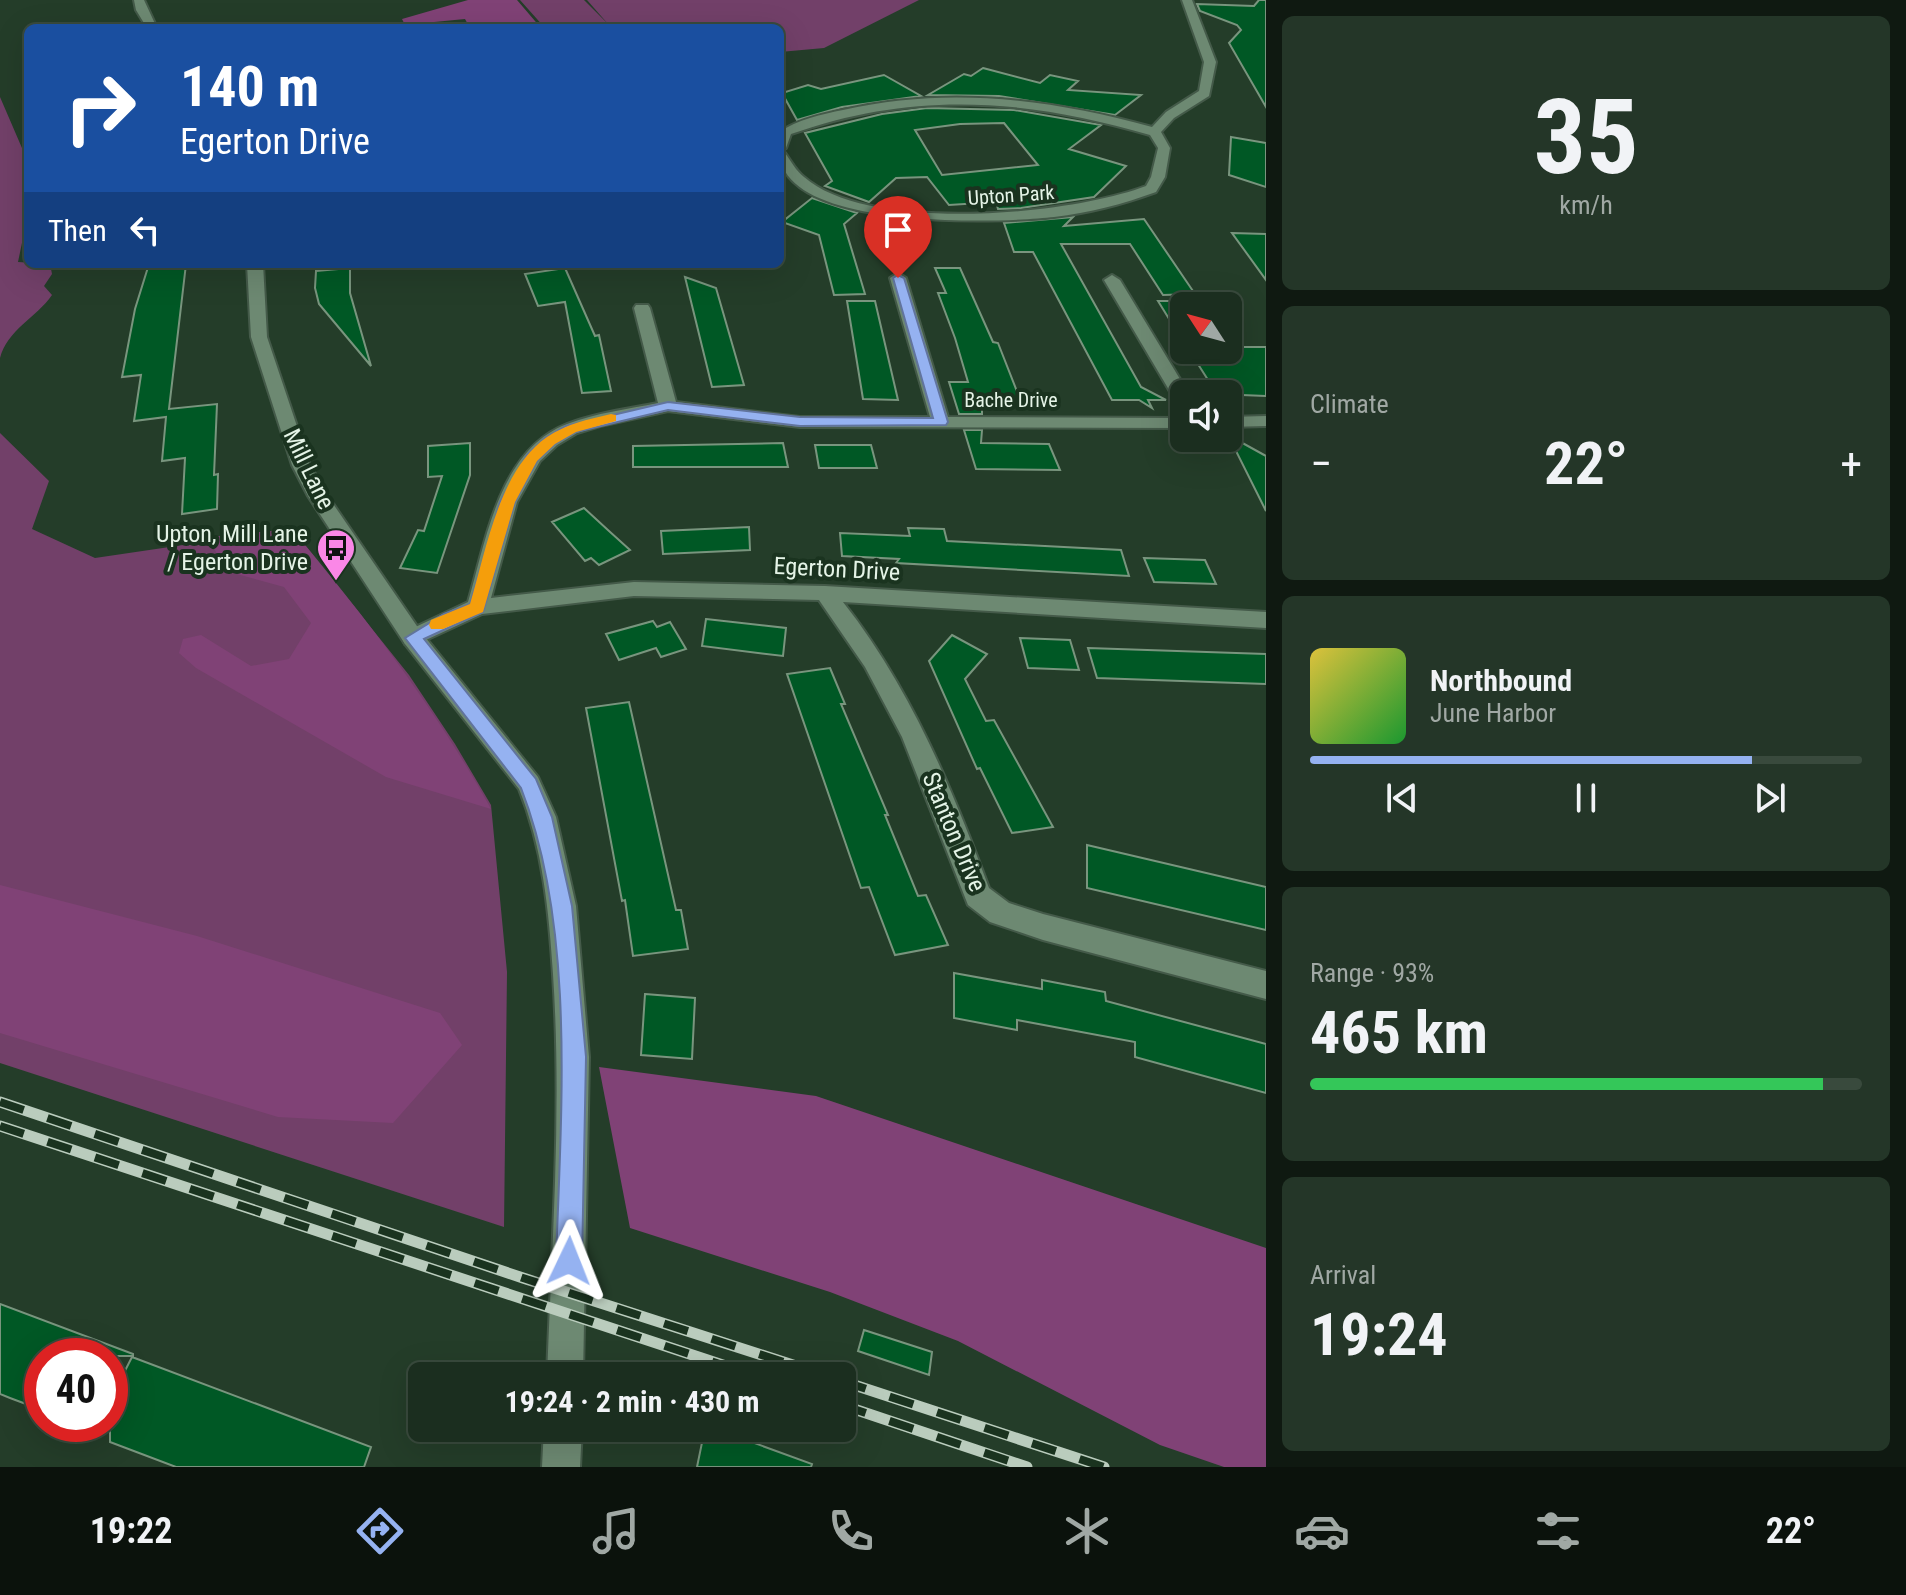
<!DOCTYPE html>
<html lang="en">
<head>
<meta charset="utf-8">
<style>
	body { margin:0; font-family:"Roboto Condensed",sans-serif; background:#243628; color:#f1f3f6; height:100vh; display:flex; flex-direction:column; font-size:30px; white-space:nowrap }
	* { box-sizing:border-box; margin:0 }
	p { font-size:26px; color:#a0a8a4 }
	.icon { flex:none; width:44px; height:44px; fill:none; stroke:currentColor; stroke-width:2; stroke-linecap:round; stroke-linejoin:round }
	.map { position:relative; flex:1; overflow:hidden }
	.drawer { display:flex; flex-direction:column; gap:16px; padding:16px; background:#0f1911; width:640px }
	.drawer>* { flex:none }
	.banner { position:absolute; left:24px; top:24px; width:760px; height:244px; border-radius:12px; box-shadow:0 8px 32px #0002,0 0 0 2px #394a3d; background:#1a4fa0; color:#fff; overflow:hidden }
	.needle { width:52px; rotate:306deg }
	.fabs { position:absolute; left:1170px; top:292px; display:grid; gap:16px }
	.fabs a { display:grid; place-items:center; width:72px; height:72px; border-radius:12px; background:#1b2e1f; box-shadow:0 8px 32px #0002,0 0 0 2px #394a3d; font-size:40px }
	.speed { position:absolute; left:24px; top:1338px; display:flex; gap:16px; font-size:40px; font-weight:700; text-align:center }
	.speed>* { display:grid; place-content:center; width:104px; height:104px; border-radius:50%; background:#1b2e1f; box-shadow:0 8px 32px #0002,0 0 0 2px #394a3d; line-height:1 }
	.speed .limit { border:12px solid #d22; background:#fff; color:#111 }
	.pin { position:absolute; display:grid; place-items:center; width:68px; height:68px; color:#fff; margin:-82px -34px; border-radius:50% 50% 50% 0; rotate:-45deg; box-shadow:0 0 8px #0007 }
	.pin .icon { rotate:45deg }
	.me { position:absolute; width:88px; margin:-44px; rotate:2deg; stroke-linejoin:round; filter:drop-shadow(0 0 6px #0008) }
	.turn { display:flex; align-items:center; gap:28px; height:168px; padding:0 24px; font-size:36px }
	.turn .icon { width:104px; height:104px; stroke-width:2.5 }
	.turn b { display:block; font-size:56px; line-height:68px }
	.then { display:flex; align-items:center; height:76px; padding:0 24px; background:#0003; gap:16px; font-size:30px }
	.big { font-size:60px; font-weight:700; line-height:1.1 }
	.drawer .card { flex:1; display:flex; flex-direction:column; justify-content:center; gap:12px; min-width:0; padding:0 28px; border-radius:12px; background:#243628 }
	.drawer .dial { align-items:center; gap:0 }
	.dial b { font-size:104px; line-height:1 }
	.song { display:flex; align-items:center; gap:24px }
	.cover { width:96px; height:96px; border-radius:12px; background:linear-gradient(135deg,hsl(50 70% 55%),hsl(130 70% 35%)) }
	.played { height:8px; border-radius:4px; background:linear-gradient(90deg,#95b2f1 80%,#394a3d 80%) }
	.keys { display:flex; justify-content:space-around; direction:ltr }
	.heat { display:flex; justify-content:space-between; align-items:center; font-size:44px; direction:ltr }
	.charge { height:12px; border-radius:6px; background:linear-gradient(90deg,#34c759 93%,#394a3d 0) }
	.trip { position:absolute; left:408px; top:1362px; width:448px; height:80px; border-radius:12px; background:#1b2e1f; box-shadow:0 8px 32px #0002,0 0 0 2px #394a3d; font-weight:700; line-height:80px; text-align:center }
	.dock { display:flex; height:128px; justify-content:space-around; align-items:center; background:#0b120c; color:#a0a8a4 }
	.dock .icon { width:56px; height:56px }
	.dock .selected { color:#95b2f1 }
	.dock b { font-size:36px; color:#f1f3f6 }
	main { display:flex; flex:1; min-height:0 }
	.map>svg:first-child { display:block }
	.green { fill:#724069 }
	.forest { fill:#804276 }
	.building { fill:#005825; stroke:#79957e; stroke-width:2; fill-rule:evenodd }
	.lines { fill:none; stroke-linecap:round; stroke-linejoin:round }
	.street-casing { stroke:#445a49; stroke-width:4 }
	.secondary-casing { stroke:#445a49; stroke-width:4 }
	.street { fill:#6d8972; fill-rule:evenodd }
	.secondary { fill:#6d8972; fill-rule:evenodd }
	.rail-casing { stroke:#baccbd; stroke-width:11 }
	.rail { stroke:#1a331f; stroke-width:8; stroke-dasharray:25; stroke-linecap:butt }
	.route { fill:#95b2f1; stroke:#61749d; stroke-width:2 }
	.slow { fill:#f59e0b }
	.labels { text-anchor:middle; stroke-width:8; stroke-linejoin:round; paint-order:stroke }
	.far-street-label { font-size:20px; fill:#e5f4e7; stroke:#1a331f }
	.street-label { font-size:24px; fill:#e5f4e7; stroke:#1a331f }
	.poi-label { font-size:24px; fill:#e5f4e7; stroke:#1a331f; text-anchor:end }
</style>
</head>
<body>
<main>
<div class="map">
<svg width="1266" height="1467" viewBox="0 0 1266 1467">
	<rect width="100%" height="100%" fill="#243d29"/>
	<!-- green -->
	<path class="green" d="M 520,0 L 584,0 L 608,24 L 587,0 L 919,0 L 824,48 L 780,52 L 780,28 L 545,28 Z
		M 0,97 L 28,162 L 28,214 L 18,262 L 50,264 L 52,274 L 44,286 L 52,295 C 37,317 7,330 0,358 Z
		M 0,433 L 49,481 L 32,529 L 95,558 L 292,529 L 409,675 L 455,744 L 491,805 L 507,972 L 504,1227 L 0,1063 Z"/>
	<!-- forest -->
	<path class="forest" d="M 468,0 L 517,0 L 541,28 L 470,28 L 465,19 L 393,26 L 404,23 L 402,19 Z
		M 292,529 C 366,618 435,707 491,809 L 386,777 L 196,668 L 179,653 L 183,639 L 201,635 L 251,666 L 289,659 L 311,623 L 284,587 L 226,571 L 208,537 Z
		M 0,885 L 197,936 L 440,1013 L 462,1045 L 393,1123 L 278,1117 L 0,1033 Z
		M 599,1067 L 816,1096 L 1266,1248 L 1266,1467 L 1224,1467 L 1160,1445 L 958,1341 L 830,1292 L 630,1228 Z"/>
	<!-- building -->
	<path class="building" d="M 1259,0 L 1266,0 L 1266,107 L 1229,43 L 1241,30 L 1237,25 L 1200,11 L 1197,4 L 1254,6 Z
		M 983,68 L 1040,83 L 1050,75 L 1078,81 L 1068,90 L 1141,95 L 1115,115 L 999,96 L 928,95 L 964,74 L 971,76 Z
		M 884,75 L 921,96 L 842,107 L 797,120 L 782,93 L 808,85 L 821,89 Z
		M 927,108 L 1014,110 L 1101,125 L 1069,149 L 1126,166 L 1094,197 L 1021,208 L 998,209 L 996,202 L 949,205 L 927,177 L 896,178 L 869,202 L 825,186 L 832,181 L 805,133 L 882,114 ZM 1004,123 L 1038,165 L 942,175 L 915,130 L 960,124 Z
		M 1231,137 L 1266,143 L 1266,187 L 1229,175 Z
		M 812,198 L 857,213 L 844,224 L 865,294 L 834,295 L 819,235 L 782,222 Z
		M 1073,217 L 1064,226 L 1144,219 L 1195,294 L 1163,295 L 1130,244 L 1061,244 L 1141,387 L 1166,400 L 1148,400 L 1152,408 L 1139,400 L 1112,400 L 1033,252 L 1014,252 L 1004,223 Z
		M 1232,233 L 1266,234 L 1266,280 Z
		M 149,264 L 186,264 L 169,409 L 217,404 L 214,475 L 218,474 L 217,509 L 182,514 L 185,458 L 162,461 L 166,417 L 134,421 L 141,375 L 122,377 L 135,309 Z
		M 350,268 L 350,293 L 371,366 L 319,304 L 315,288 L 316,271 Z
		M 565,268 L 595,336 L 599,335 L 611,391 L 582,393 L 565,302 L 538,306 L 525,274 Z
		M 935,268 L 960,268 L 993,342 L 998,343 L 1020,399 L 982,399 L 982,414 L 959,414 L 949,382 L 968,382 L 955,338 L 938,293 L 946,293 Z
		M 685,277 L 716,288 L 744,385 L 712,387 Z
		M 847,301 L 875,301 L 898,400 L 863,399 Z
		M 1158,301 L 1191,301 L 1194,306 L 1184,306 L 1184,343 Z
		M 1228,347 L 1266,347 L 1266,396 L 1217,394 L 1189,350 L 1228,350 Z
		M 964,430 L 982,430 L 981,443 L 1049,444 L 1060,470 L 976,469 Z
		M 1228,435 L 1266,456 L 1266,511 Z
		M 470,443 L 470,475 L 437,573 L 400,568 L 418,530 L 424,531 L 442,476 L 428,477 L 428,446 Z
		M 783,443 L 788,467 L 633,467 L 633,446 Z
		M 815,445 L 871,445 L 877,468 L 819,468 Z
		M 584,508 L 609,531 L 630,550 L 599,565 L 591,558 L 585,561 L 552,522 Z
		M 749,527 L 750,550 L 663,554 L 661,531 Z
		M 908,528 L 944,529 L 947,541 L 1121,550 L 1129,576 L 896,563 L 899,559 L 842,556 L 840,533 L 910,536 Z
		M 1144,558 L 1205,560 L 1216,584 L 1154,582 Z
		M 706,619 L 786,628 L 783,656 L 702,646 Z
		M 653,621 L 657,627 L 670,622 L 686,649 L 661,657 L 656,648 L 619,660 L 606,634 Z
		M 952,635 L 987,654 L 965,679 L 986,721 L 994,720 L 1053,827 L 1012,833 L 980,768 L 977,769 L 929,661 Z
		M 1020,638 L 1070,640 L 1079,670 L 1028,668 Z
		M 1088,648 L 1266,654 L 1266,684 L 1097,678 Z
		M 830,668 L 845,704 L 841,704 L 888,815 L 885,815 L 918,896 L 926,895 L 948,945 L 895,955 L 869,887 L 861,888 L 787,674 Z
		M 629,702 L 676,910 L 681,910 L 688,949 L 633,956 L 625,900 L 622,901 L 586,708 Z
		M 1087,845 L 1266,887 L 1266,930 L 1087,888 Z
		M 954,973 L 1042,989 L 1042,980 L 1105,992 L 1106,1001 L 1266,1044 L 1266,1093 L 1135,1057 L 1135,1042 L 1017,1020 L 1017,1030 L 954,1018 Z
		M 645,994 L 695,998 L 692,1059 L 641,1055 Z
		M 0,1304 L 133,1354 L 133,1356 L 42,1356 L 42,1410 L 10,1398 L 0,1394 Z
		M 864,1330 L 932,1352 L 929,1375 L 858,1351 Z
		M 132,1357 L 371,1447 L 364,1467 L 176,1467 L 110,1442 L 110,1400 Z
		M 705,1428 L 713,1428 L 812,1464 L 811,1467 L 697,1467 Z"/>
	<g class="lines">
		<!-- street casing -->
		<g class="street-casing">
			<path id="street" d="M 1182,0 L 1192,0 L 1216,62 L 1209,96 L 1174,118 L 1161,132 L 1170,148 L 1165,177 L 1156,192 C 1123,204 1089,213 1054,217 C 1001,223 780,231 780,152 L 785,153 C 791,161 796,171 804,177 C 869,234 1070,215 1146,186 L 1151,177 L 1158,148 L 1150,135 C 1026,99 915,90 791,134 L 786,148 L 780,152 L 780,132 C 796,120 823,114 843,110 C 948,86 1050,99 1152,127 L 1166,112 L 1199,91 L 1204,62 Z
				M 898,273 L 906,278 L 948,417 L 1184,418 L 1184,428 L 800,427 L 668,411 L 600,426 L 577,433 L 557,445 L 540,461 L 517,502 L 491,598 L 634,582 L 825,586 L 1266,612 L 1266,628 L 843,602 C 910,687 952,788 989,888 L 1009,903 L 1043,914 L 1266,971 L 1266,999 L 1043,940 L 990,922 L 968,905 L 902,737 L 865,667 L 819,600 L 634,596 L 482,614 L 413,646 L 405,644 L 402,638 L 405,632 L 468,602 C 486,541 499,450 567,424 C 596,413 628,409 658,403 L 634,308 L 636,305 L 648,305 L 650,308 L 676,402 L 800,417 L 930,417 L 890,278 Z
				M 1112,275 L 1120,280 L 1189,394 L 1184,394 L 1184,405 L 1175,400 L 1104,280 Z
				M 1266,416 L 1266,426 L 1228,427 L 1228,417 Z"/>
		</g>
		<!-- secondary casing -->
		<g class="secondary-casing">
			<path id="secondary" d="M 134,0 L 144,0 L 157,28 L 147,28 L 136,10 Z
				M 247,264 L 263,264 L 267,337 L 310,465 L 327,495 L 421,632 L 538,777 L 556,817 L 576,906 L 589,1057 L 583,1376 L 547,1376 C 552,1242 562,1108 553,974 C 549,912 543,848 519,789 L 405,644 L 308,496 L 292,465 L 251,337 Z
				M 544,1428 L 582,1428 L 580,1467 L 542,1467 Z"/>
		</g>
		<!-- street -->
		<use href="#street" class="street"/>
		<!-- secondary -->
		<use href="#secondary" class="secondary"/>
		<!-- rail casing -->
		<g class="rail-casing">
			<path id="rail" d="M 0,1102 L 523,1278 L 827,1376
				M 0,1126 L 756,1376
				M 842,1381 L 1104,1467
				M 842,1405 L 1027,1467"/>
		</g>
		<!-- rail -->
		<use href="#rail" class="rail"/>
	</g>
	<!-- route -->
	<path class="route" d="M 898,275 L 904,278 L 948,422 L 946,425 L 800,426 L 668,410 L 576,432 L 555,444 L 537,461 L 515,502 L 483,612 L 424,639 L 536,779 L 552,817 L 572,906 L 586,1057 L 582,1261 L 578,1270 L 569,1274 L 560,1270 L 556,1261 C 561,1113 576,928 521,788 L 405,638 L 444,614 L 470,604 L 500,502 L 527,455 L 545,438 L 566,426 L 668,402 L 800,417 L 933,418 L 893,278 Z"/>
	<!-- slow -->
	<path class="slow" d="M 611,414 L 616,415 L 616,421 L 576,432 L 555,444 L 537,461 L 515,502 L 483,612 L 443,629 L 431,629 L 429,625 L 431,620 L 470,604 C 486,551 499,470 547,437 C 566,424 589,419 611,414 Z"/>
	<!-- icons -->
	<defs>
		<g id="bus-pin" transform="scale(2)"><path d="M0 17L-7.5 6A9.5 9.5 0 1 1 7.5 6Z" fill="#fa87e7" stroke="#1a331f"/><path d="M-5-6H5V4H4V6H2V4H-2V6H-4V4H-5ZM-3.5-4V0h7V-4ZM-3.5 1.2v1.5H-2V1.2ZM2 1.2v1.5H3.5V1.2Z" fill="#111"/></g>
	</defs>
	<g fill-rule="evenodd">
		<use href="#bus-pin" x="336" y="548"/>
	</g>
	<g class="labels">
		<!-- far-street labels -->
		<g class="far-street-label">
			<text transform="translate(1011 195) rotate(-4)" y="7">Upton Park</text>
			<text x="1011" y="407">Bache Drive</text>
		</g>
		<!-- street labels -->
		<g class="street-label">
			<text transform="translate(309 469) rotate(64)" y="8">Mill Lane</text>
			<text transform="translate(837 569) rotate(3)" y="8">Egerton Drive</text>
			<text transform="translate(954 832) rotate(67)" y="8">Stanton Drive</text>
		</g>
		<!-- poi labels -->
		<g class="poi-label">
			<text x="308" y="542">Upton, Mill Lane<tspan x="308" dy="28">/ Egerton Drive</tspan></text>
		</g>
	</g>
</svg>
<div class="fabs">
<a><svg class="needle" viewBox="-14 -14 28 28"><path d="M0-13l5 13h-10z" fill="#e53935"/><path d="M0 13l5-13h-10z" fill="#a0a8a4"/></svg></a>
<a><svg class="icon" aria-label="sound" viewBox="0 0 24 24"><path d="M4 9h4l5-4v14l-5-4H4zM17 9q2 3 0 6"/></svg></a>
</div>
<div class="speed"><div class="limit">40</div></div>
<div class="pin" style="left:898px;top:278px;background:#d93025"><svg class="icon" aria-label="arrive" viewBox="0 0 24 24"><path d="M6 21V4h12l-3 4 3 4H6"/></svg></div>
<svg class="me" style="left:569px;top:1261px" viewBox="-20 -20 40 40"><path d="M0-17L14 15 0 8-14 15z" fill="#95b2f1" stroke="#fff" stroke-width="4"/></svg>
<div class="trip">19:24 · 2 min · 430 m</div>
<div class="banner">
<div class="turn"><svg class="icon" aria-label="right" viewBox="0 0 24 24"><path d="M7 20v-9h11M14 6l5 5-5 5"/></svg><div><b>140 m</b>Egerton Drive</div></div>
<div class="then">Then<svg class="icon" aria-label="left" viewBox="0 0 24 24"><path d="M17 20v-9H6M10 6l-5 5 5 5"/></svg></div>
</div>
</div>
<section class="drawer">
<div class="card dial"><b>35</b><p>km/h</p></div>
<div class="card"><p>Climate</p>
<div class="heat"><a>−</a><b class="big">22°</b><a>+</a></div>
</div>
<div class="card">
<div class="song"><i class="cover"></i><div><b>Northbound</b><p>June Harbor</p></div></div>
<div class="played"></div>
<div class="keys"><svg class="icon" aria-label="previous" viewBox="0 0 24 24"><path d="M18 5L8 12l10 7zM5 5v14"/></svg><svg class="icon" aria-label="pause" viewBox="0 0 24 24"><path d="M8 5v14M16 5v14"/></svg><svg class="icon" aria-label="next" viewBox="0 0 24 24"><path d="M6 5l10 7-10 7zM19 5v14"/></svg></div>
</div>
<div class="card"><p>Range · 93%</p><b class="big">465 km</b><div class="charge"></div></div>
<div class="card"><p>Arrival</p><b class="big">19:24</b></div>
</section>
</main>
<nav class="dock">
<b>19:22</b>
<svg class="icon selected" aria-label="directions" viewBox="0 0 24 24"><path d="M12 3l9 9-9 9-9-9zM9 14v-3h6M13 9l2 2-2 2"/></svg>
<svg class="icon" aria-label="music" viewBox="0 0 24 24"><path d="M9 18V5l10-2v13"/><circle cx="6" cy="18" r="3"/><circle cx="16" cy="16" r="3"/></svg>
<svg class="icon" aria-label="phone" viewBox="0 0 24 24"><path d="M5 4h4l2 5-3 2q2 4 5 5l2-3 5 2v4C11 20 4 13 5 4z"/></svg>
<svg class="icon" aria-label="climate" viewBox="0 0 24 24"><path d="M12 3v18M4 7l16 10M4 17L20 7"/></svg>
<svg class="icon" aria-label="car" viewBox="0 0 24 24"><path d="M5 17H2v-5l4-1 3-4h7l3 4 3 1v5h-3M9 17h6M6 11h13"/><circle cx="7" cy="17" r="2"/><circle cx="17" cy="17" r="2"/></svg>
<svg class="icon" aria-label="filters" viewBox="0 0 24 24"><path d="M4 7h16M4 17h16"/><circle cx="9" cy="7" r="2"/><circle cx="15" cy="17" r="2"/></svg>
<b>22°</b>
</nav>
</body>
</html>
